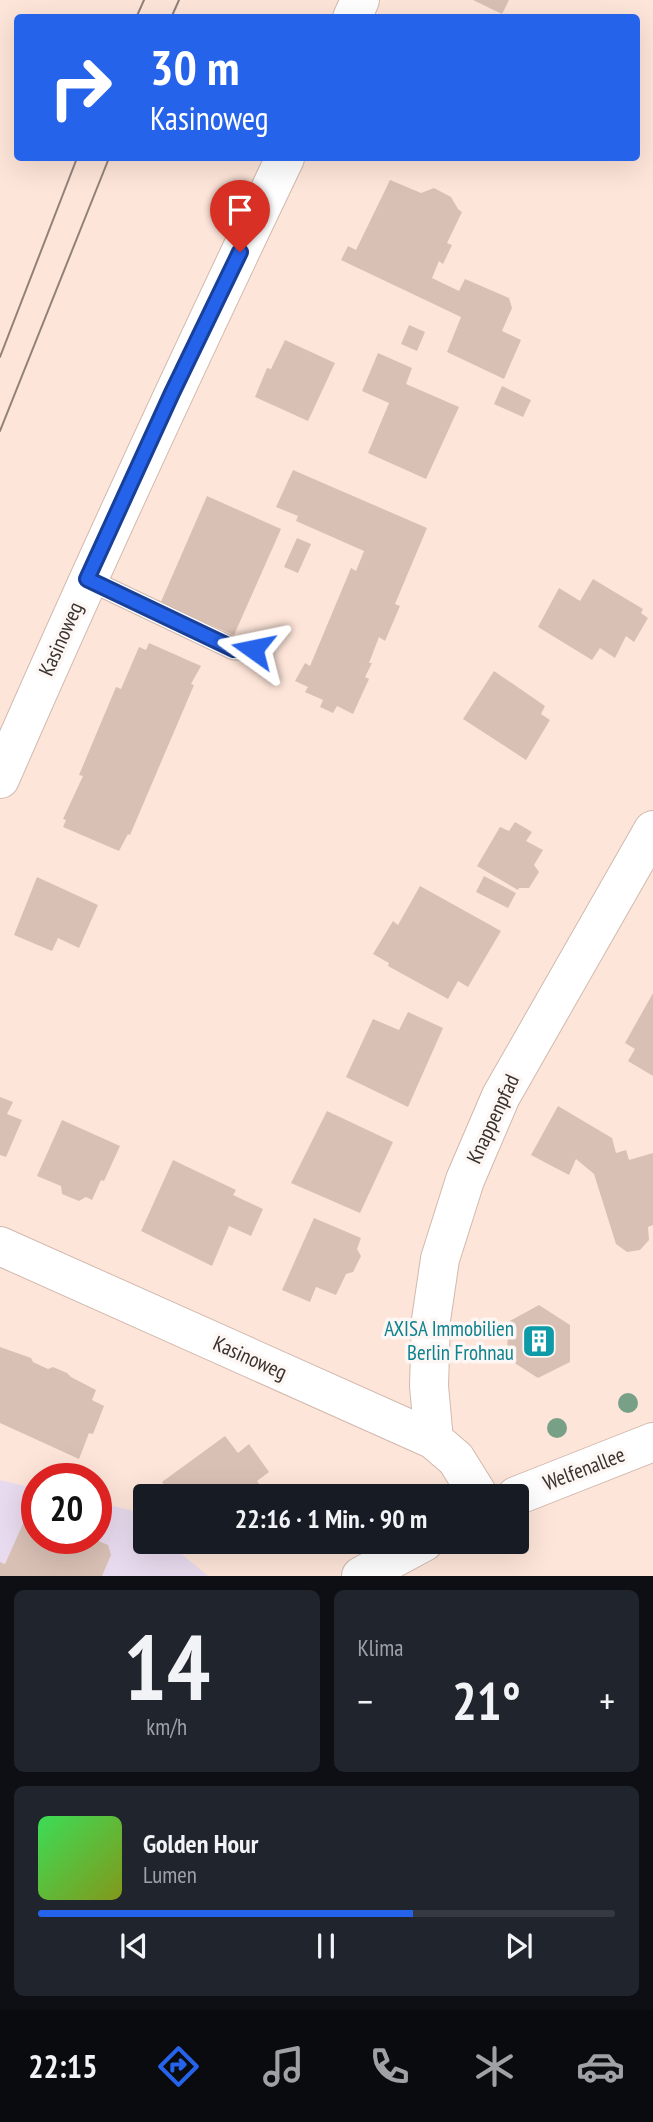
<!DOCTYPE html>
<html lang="de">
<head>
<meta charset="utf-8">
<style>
	body { margin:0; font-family:"PT Sans Narrow",sans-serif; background:#20242c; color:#f1f3f6; height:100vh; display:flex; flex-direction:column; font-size:26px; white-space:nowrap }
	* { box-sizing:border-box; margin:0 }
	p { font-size:23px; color:#9ea1a6 }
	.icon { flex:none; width:38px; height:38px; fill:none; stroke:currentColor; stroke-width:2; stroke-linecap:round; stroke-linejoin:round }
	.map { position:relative; height:1576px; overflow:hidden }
	.panel { display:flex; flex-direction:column; gap:14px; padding:14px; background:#0d0f14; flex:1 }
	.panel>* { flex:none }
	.guide { position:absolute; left:14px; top:14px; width:626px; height:147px; border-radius:7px; box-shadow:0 7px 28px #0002; background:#2563eb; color:#fff; overflow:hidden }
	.speed { position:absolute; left:21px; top:1463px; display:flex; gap:14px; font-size:35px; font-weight:700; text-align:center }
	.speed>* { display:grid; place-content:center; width:91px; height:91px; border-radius:50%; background:#171b24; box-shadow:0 7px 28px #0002; line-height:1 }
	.speed .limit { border:10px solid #d22; background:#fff; color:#111 }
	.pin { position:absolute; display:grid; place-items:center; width:60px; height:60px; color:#fff; margin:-72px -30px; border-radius:50% 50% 50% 0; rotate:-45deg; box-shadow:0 0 7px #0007 }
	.pin .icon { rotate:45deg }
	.me { position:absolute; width:77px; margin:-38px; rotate:282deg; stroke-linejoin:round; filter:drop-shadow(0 0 5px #0008) }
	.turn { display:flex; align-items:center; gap:24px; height:147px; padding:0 21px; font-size:32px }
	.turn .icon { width:91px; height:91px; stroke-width:2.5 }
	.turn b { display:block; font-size:49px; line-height:60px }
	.big { font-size:52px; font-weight:600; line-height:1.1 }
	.panel .widget { flex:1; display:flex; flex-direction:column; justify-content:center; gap:10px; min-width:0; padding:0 24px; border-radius:10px; background:#20242c }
	.panel .dial { align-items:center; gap:0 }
	.dial b { font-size:91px; line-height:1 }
	.song { display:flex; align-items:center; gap:21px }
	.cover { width:84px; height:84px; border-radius:10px; background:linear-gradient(135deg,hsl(130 70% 55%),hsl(70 70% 35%)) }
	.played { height:7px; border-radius:4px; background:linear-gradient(90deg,#2563eb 65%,#363941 65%) }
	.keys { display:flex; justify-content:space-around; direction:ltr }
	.heat { display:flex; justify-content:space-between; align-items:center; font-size:38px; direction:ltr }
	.panel .tiles { flex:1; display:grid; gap:14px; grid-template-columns:1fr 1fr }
	.widget:last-child { grid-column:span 2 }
	.trip { position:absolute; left:133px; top:1484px; width:396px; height:70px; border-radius:7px; background:#171b24; box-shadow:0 7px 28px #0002; font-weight:600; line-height:70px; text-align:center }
	.menu { display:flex; height:112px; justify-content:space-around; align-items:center; background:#090b0e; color:#9ea1a6 }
	.menu .icon { width:49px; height:49px }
	.menu .current { color:#2563eb }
	.menu b { font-size:32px; color:#f1f3f6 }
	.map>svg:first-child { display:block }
	.commercial { fill:#e9dbef }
	.building { fill:#d9c0b5 }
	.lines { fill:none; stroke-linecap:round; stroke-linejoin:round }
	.service-casing { stroke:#d1b9ae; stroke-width:23 }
	.minor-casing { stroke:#d1b9ae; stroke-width:40 }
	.service { stroke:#fff; stroke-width:21 }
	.minor { stroke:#fff; stroke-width:38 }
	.tram { stroke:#918179; stroke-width:2 }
	.tree { fill:#77a087 }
	.route-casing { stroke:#184099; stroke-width:18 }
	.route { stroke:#2563eb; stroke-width:12 }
	.labels { text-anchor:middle; stroke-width:7; stroke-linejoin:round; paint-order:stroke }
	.street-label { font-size:21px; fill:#3a312c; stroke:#fcf7f4 }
	.culture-label { font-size:21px; fill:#0d838f; stroke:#fcf7f4; text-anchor:end }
</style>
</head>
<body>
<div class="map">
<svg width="653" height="1576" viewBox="0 0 653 1576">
	<rect width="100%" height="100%" fill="#fee5d9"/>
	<!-- commercial -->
	<path class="commercial" d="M 0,1480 L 37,1489 L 37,1538 L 96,1538 L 96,1502 L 130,1510 L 145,1523 L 145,1542 L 167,1542 L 208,1576 L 0,1576 Z"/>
	<!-- building -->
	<path class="building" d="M 473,0 L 509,0 L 502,14 Z
		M 390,180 L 421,193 L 434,188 L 451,197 L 458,209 L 462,212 L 447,243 L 452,245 L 443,264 L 439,261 L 432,278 L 459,291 L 465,279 L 509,298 L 512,308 L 502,331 L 521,340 L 504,379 L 447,352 L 461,317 L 341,260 L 348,246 L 356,250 Z
		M 409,325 L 425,332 L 417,351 L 401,344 Z
		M 285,340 L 335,363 L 308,421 L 255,397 L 267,368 L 271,369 Z
		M 378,353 L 412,368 L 406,384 L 459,407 L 426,479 L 368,453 L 389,403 L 362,391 Z
		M 502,386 L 531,400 L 523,417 L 494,404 Z
		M 293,470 L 427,528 L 395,604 L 400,606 L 385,641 L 379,637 L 369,663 L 372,663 L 365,677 L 369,679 L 353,714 L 337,706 L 333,713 L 320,707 L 323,700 L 305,692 L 308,687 L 295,681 L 305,663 L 310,666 L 351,568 L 356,571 L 364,551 L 296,521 L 298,516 L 276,507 Z
		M 207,496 L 281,529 L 234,635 L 160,604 Z
		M 297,538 L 311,544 L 298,573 L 284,567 Z
		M 593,579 L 643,609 L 641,613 L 648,618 L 634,642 L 626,636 L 615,658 L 600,648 L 592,660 L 538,627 L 559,588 L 580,601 Z
		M 149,643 L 201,666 L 191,684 L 194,685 L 130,835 L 128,834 L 119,851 L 63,827 L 66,820 L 63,819 L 83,776 L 79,775 L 116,687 L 121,689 L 139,647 L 146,650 Z
		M 494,671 L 545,706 L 541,714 L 550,720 L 526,760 L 463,719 Z
		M 515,822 L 532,832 L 526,841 L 543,850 L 534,865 L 539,872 L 529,888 L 519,888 L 518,890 L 477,866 L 500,827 L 509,831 Z
		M 484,876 L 516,893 L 508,908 L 476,892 Z
		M 37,877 L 98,905 L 79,948 L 58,938 L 52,951 L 14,935 Z
		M 420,886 L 501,931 L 468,987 L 458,981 L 448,999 L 388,966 L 389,963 L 373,954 L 393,921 L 398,925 Z
		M 653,993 L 653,1076 L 628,1061 L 635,1049 L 625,1043 Z
		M 408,1012 L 443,1028 L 408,1107 L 346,1077 L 373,1019 L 399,1030 Z
		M 0,1097 L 13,1102 L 7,1114 L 22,1120 L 6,1157 L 0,1155 Z
		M 558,1106 L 612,1138 L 616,1153 L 626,1150 L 629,1160 L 653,1153 L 653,1225 L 648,1227 L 649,1240 L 640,1250 L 627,1252 L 616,1244 L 594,1174 L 576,1159 L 569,1175 L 531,1155 Z
		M 327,1111 L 393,1142 L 360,1213 L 291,1183 Z
		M 62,1120 L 120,1146 L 104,1181 L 101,1180 L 92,1200 L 86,1197 L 79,1201 L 62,1194 L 61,1186 L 37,1176 Z
		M 173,1160 L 236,1190 L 233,1195 L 263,1209 L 251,1236 L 229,1226 L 212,1266 L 141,1231 Z
		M 314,1218 L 361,1238 L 357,1249 L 361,1256 L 353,1272 L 346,1274 L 336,1295 L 316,1287 L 310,1302 L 282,1290 Z
		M 539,1305 L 570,1325 L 570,1362 L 538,1378 L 507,1358 L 508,1322 Z
		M 0,1347 L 31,1358 L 33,1362 L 48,1369 L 53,1367 L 67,1373 L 71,1377 L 96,1390 L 92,1400 L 104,1406 L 93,1434 L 89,1433 L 79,1459 L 0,1423 Z
		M 225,1436 L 238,1453 L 249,1444 L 269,1472 L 257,1481 L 268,1496 L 172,1496 L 162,1482 Z
		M 37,1513 L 37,1538 L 91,1538 L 108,1545 L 111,1555 L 102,1576 L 0,1576 L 0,1562 L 5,1564 L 26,1517 Z"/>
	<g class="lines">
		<!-- service casing -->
		<g class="service-casing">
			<path id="service" d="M 87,579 L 234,649 L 253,649"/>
		</g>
		<!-- minor casing -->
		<g class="minor-casing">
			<path id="minor" d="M 352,18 L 360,0
				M 0,779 C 91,570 187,363 285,158
				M 0,1246 L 434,1440 L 456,1459 L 479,1496
				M 434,1440 L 429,1386 L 431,1320 L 440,1259 L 465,1180 L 501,1096 L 653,830
				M 516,1496 L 653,1442
				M 361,1576 L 424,1542"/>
		</g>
		<!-- service -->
		<use href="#service" class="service"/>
		<!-- minor -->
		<use href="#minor" class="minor"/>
		<!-- tram -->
		<path class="tram" d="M 136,18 L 144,0
			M 171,18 L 179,0
			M 0,357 L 77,158
			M 0,431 L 109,158"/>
	</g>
	<!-- trees -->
	<g class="tree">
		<circle cx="628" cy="1403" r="10"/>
		<circle cx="557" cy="1428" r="10"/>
	</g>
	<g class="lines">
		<!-- route casing -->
		<g class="route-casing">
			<path id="route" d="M 240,252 L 172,393 L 87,579 L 234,649 L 253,649"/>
		</g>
		<!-- route -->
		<use href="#route" class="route"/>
	</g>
	<!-- icons -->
	<defs>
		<g id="building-square" transform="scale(1.75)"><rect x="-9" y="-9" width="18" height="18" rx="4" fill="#0f9aa8" stroke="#fcf7f4"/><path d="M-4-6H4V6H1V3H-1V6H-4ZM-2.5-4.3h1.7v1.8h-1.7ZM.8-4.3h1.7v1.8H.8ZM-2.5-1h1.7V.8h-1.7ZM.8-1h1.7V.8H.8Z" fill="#fff"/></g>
	</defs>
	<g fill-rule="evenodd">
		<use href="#building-square" x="539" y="1341"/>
	</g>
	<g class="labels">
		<!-- street labels -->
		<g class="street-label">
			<text transform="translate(61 639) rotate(-66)" y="7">Kasinoweg</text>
			<text transform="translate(493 1119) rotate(-65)" y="7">Knappenpfad</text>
			<text transform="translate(250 1358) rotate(24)" y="7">Kasinoweg</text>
			<text transform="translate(584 1469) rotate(-21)" y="7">Welfenallee</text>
		</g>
		<!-- culture labels -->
		<g class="culture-label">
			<text x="514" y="1336">AXISA Immobilien<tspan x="514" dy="24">Berlin Frohnau</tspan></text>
		</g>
	</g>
</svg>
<div class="speed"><div class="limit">20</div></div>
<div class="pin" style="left:240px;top:252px;background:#d93025"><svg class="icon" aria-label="arrive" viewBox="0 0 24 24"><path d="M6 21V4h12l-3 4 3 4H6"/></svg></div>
<svg class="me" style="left:253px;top:649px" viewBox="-20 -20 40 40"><path d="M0-17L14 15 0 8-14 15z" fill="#2563eb" stroke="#fff" stroke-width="4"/></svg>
<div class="trip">22:16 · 1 Min. · 90 m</div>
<div class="guide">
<div class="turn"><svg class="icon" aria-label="right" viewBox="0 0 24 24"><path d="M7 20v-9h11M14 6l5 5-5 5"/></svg><div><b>30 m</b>Kasinoweg</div></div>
</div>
</div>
<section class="panel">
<div class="tiles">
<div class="widget dial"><b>14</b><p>km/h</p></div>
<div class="widget"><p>Klima</p>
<div class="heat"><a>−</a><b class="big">21°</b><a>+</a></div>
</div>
<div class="widget">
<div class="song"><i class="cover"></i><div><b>Golden Hour</b><p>Lumen</p></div></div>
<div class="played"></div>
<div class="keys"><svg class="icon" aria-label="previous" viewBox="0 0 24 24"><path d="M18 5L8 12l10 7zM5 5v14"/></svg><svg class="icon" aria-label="pause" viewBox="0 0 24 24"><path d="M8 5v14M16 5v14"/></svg><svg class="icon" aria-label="next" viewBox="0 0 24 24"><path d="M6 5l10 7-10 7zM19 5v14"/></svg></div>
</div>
</div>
</section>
<nav class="menu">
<b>22:15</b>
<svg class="icon current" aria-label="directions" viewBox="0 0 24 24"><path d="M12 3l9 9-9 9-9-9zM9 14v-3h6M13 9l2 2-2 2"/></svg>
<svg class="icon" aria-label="music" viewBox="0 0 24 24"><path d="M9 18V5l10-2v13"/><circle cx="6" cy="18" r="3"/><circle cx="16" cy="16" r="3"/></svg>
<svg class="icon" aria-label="phone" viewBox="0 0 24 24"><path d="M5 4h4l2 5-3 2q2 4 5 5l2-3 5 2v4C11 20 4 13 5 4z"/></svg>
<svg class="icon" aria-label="climate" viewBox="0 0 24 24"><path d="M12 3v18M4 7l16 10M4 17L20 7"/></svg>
<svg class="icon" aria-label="car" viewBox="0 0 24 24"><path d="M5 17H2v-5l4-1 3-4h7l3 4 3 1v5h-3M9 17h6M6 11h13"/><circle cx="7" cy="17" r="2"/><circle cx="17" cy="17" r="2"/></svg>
</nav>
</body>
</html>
